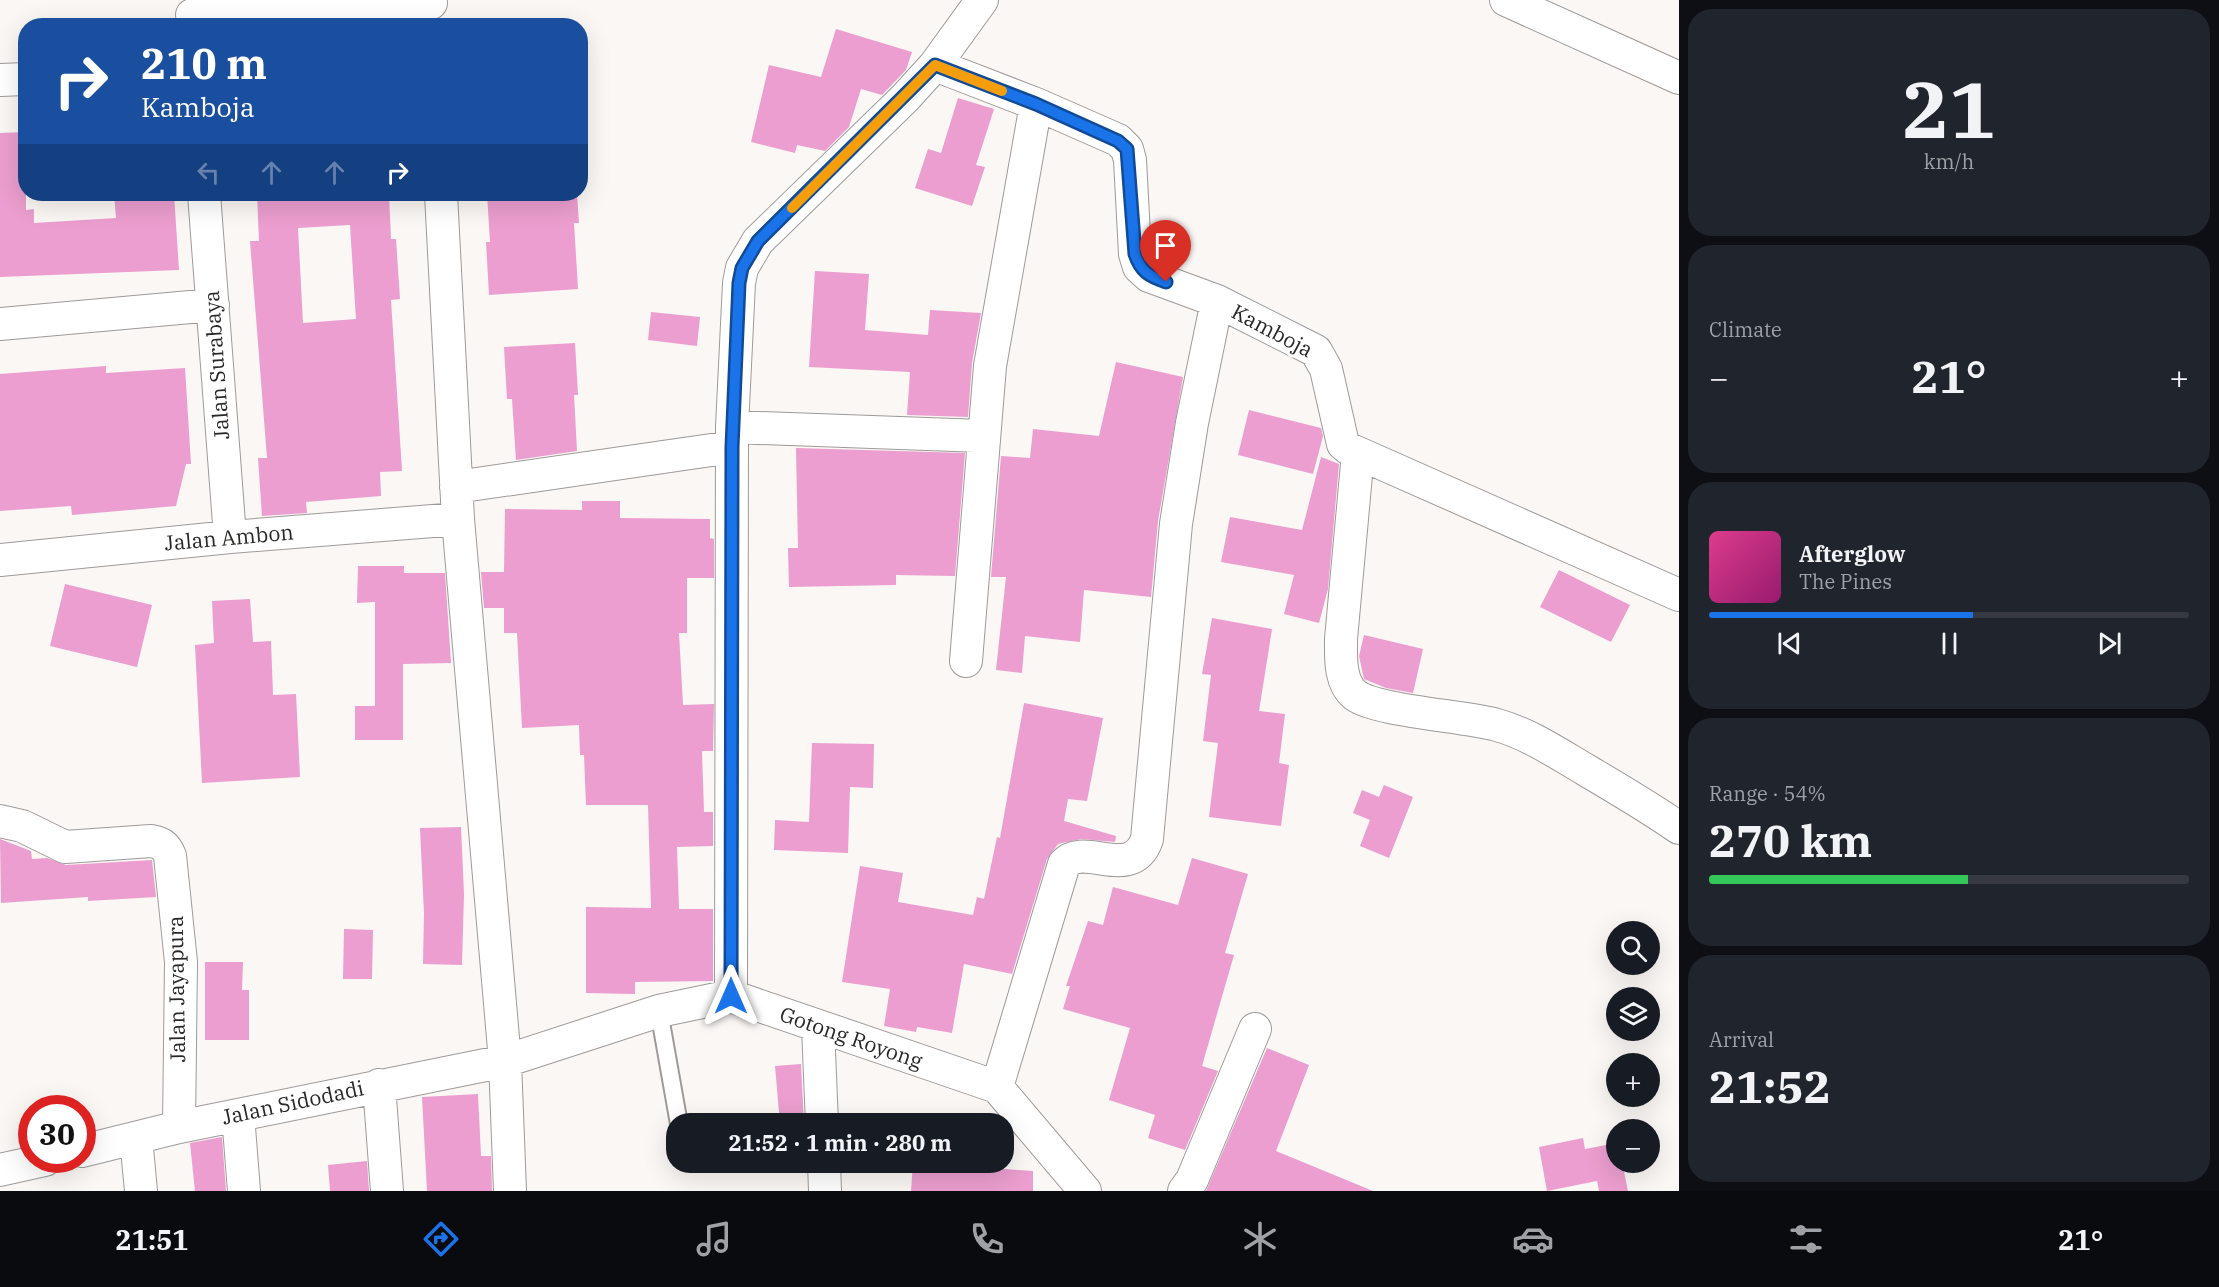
<!DOCTYPE html>
<html lang="en">
<head>
<meta charset="utf-8">
<style>
	body { margin:0; font-family:"IBM Plex Serif",serif; background:#20242c; color:#f1f3f6; height:100vh; display:flex; flex-direction:column; font-size:22px; white-space:nowrap }
	* { box-sizing:border-box; margin:0 }
	p { font-size:20px; color:#9ea1a6 }
	.icon { flex:none; width:33px; height:33px; fill:none; stroke:currentColor; stroke-width:2; stroke-linecap:round; stroke-linejoin:round }
	.map { position:relative; flex:1; overflow:hidden }
	.side { display:flex; flex-direction:column; gap:9px; padding:9px; background:#0d0f14; width:540px }
	.side>* { flex:none }
	.hud { position:absolute; left:18px; top:18px; width:570px; height:183px; border-radius:24px; box-shadow:0 6px 24px #0002; background:#1a4fa0; color:#fff; overflow:hidden }
	.tools { position:absolute; left:1606px; top:921px; display:grid; gap:12px }
	.tools a { display:grid; place-items:center; width:54px; height:54px; border-radius:50%; background:#171b24; box-shadow:0 6px 24px #0002; font-size:30px }
	.speed { position:absolute; left:18px; top:1095px; display:flex; gap:12px; font-size:30px; font-weight:700; text-align:center }
	.speed>* { display:grid; place-content:center; width:78px; height:78px; border-radius:50%; background:#171b24; box-shadow:0 6px 24px #0002; line-height:1 }
	.speed .limit { border:9px solid #d22; background:#fff; color:#111 }
	.pin { position:absolute; display:grid; place-items:center; width:51px; height:51px; color:#fff; margin:-62px -26px; border-radius:50% 50% 50% 0; rotate:-45deg; box-shadow:0 0 6px #0007 }
	.pin .icon { rotate:45deg }
	.me { position:absolute; width:66px; margin:-33px; rotate:0deg; stroke-linejoin:round; filter:drop-shadow(0 0 4px #0008) }
	.turn { display:flex; align-items:center; gap:21px; height:126px; padding:0 24px; font-size:27px }
	.turn .icon { width:78px; height:78px; stroke-width:2.5 }
	.turn b { display:block; font-size:42px; line-height:51px }
	.lanes { display:flex; align-items:center; height:57px; padding:0 24px; background:#0003; justify-content:center; gap:30px; direction:ltr }
	.lanes .off { opacity:.35 }
	.big { font-size:45px; font-weight:800; line-height:1.1 }
	.side .tile { flex:1; display:flex; flex-direction:column; justify-content:center; gap:9px; min-width:0; padding:0 21px; border-radius:24px; background:#20242c }
	.side .dial { align-items:center; gap:0 }
	.dial b { font-size:78px; line-height:1 }
	.song { display:flex; align-items:center; gap:18px }
	.cover { width:72px; height:72px; border-radius:9px; background:linear-gradient(135deg,hsl(330 70% 55%),hsl(320 70% 35%)) }
	.played { height:6px; border-radius:3px; background:linear-gradient(90deg,#1a73e8 55%,#363941 55%) }
	.keys { display:flex; justify-content:space-around; direction:ltr }
	.heat { display:flex; justify-content:space-between; align-items:center; font-size:33px; direction:ltr }
	.charge { height:9px; border-radius:4px; background:linear-gradient(90deg,#34c759 54%,#363941 0) }
	.trip { position:absolute; left:666px; top:1113px; width:348px; height:60px; border-radius:24px; background:#171b24; box-shadow:0 6px 24px #0002; font-weight:800; line-height:60px; text-align:center }
	.tabs { display:flex; height:96px; justify-content:space-around; align-items:center; background:#090b0e; color:#9ea1a6 }
	.tabs .icon { width:42px; height:42px }
	.tabs .selected { color:#1a73e8 }
	.tabs b { font-size:27px; color:#f1f3f6 }
	main { display:flex; flex:1; min-height:0 }
	.map>svg:first-child { display:block }
	.building { fill:#eb9ecf; fill-rule:evenodd }
	.lines { fill:none; stroke-linecap:round; stroke-linejoin:round }
	.service-casing { stroke:#9e9a99; stroke-width:20 }
	.minor-casing { stroke:#9e9a99; stroke-width:34 }
	.service { stroke:#fff; stroke-width:16 }
	.minor { stroke:#fff; stroke-width:32 }
	.route-casing { stroke:#114b97; stroke-width:15 }
	.route { stroke:#1a73e8; stroke-width:10 }
	.slow { stroke:#f59e0b; stroke-width:10 }
	.labels { text-anchor:middle; stroke-width:6; stroke-linejoin:round; paint-order:stroke }
	.street-label { font-size:21px; fill:#282726; stroke:#fff }
</style>
</head>
<body>
<main>
<div class="map">
<svg width="1679" height="1191" viewBox="0 0 1679 1191">
	<rect width="100%" height="100%" fill="#faf7f5"/>
	<!-- building -->
	<path class="building" d="M 836,29 L 912,52 L 906,70 L 882,95 L 861,89 L 849,127 L 825,151 L 797,145 L 795,153 L 751,142 L 769,65 L 821,77 Z
		M 958,98 L 994,109 L 976,165 L 985,167 L 972,206 L 915,188 L 928,149 L 941,153 Z
		M 26,132 L 26,210 L 34,209 L 34,223 L 116,218 L 114,194 L 174,194 L 179,270 L 0,277 L 0,133 Z
		M 257,194 L 389,194 L 391,239 L 396,239 L 400,299 L 391,300 L 402,471 L 380,472 L 381,496 L 306,502 L 307,513 L 262,516 L 258,458 L 267,458 L 250,241 L 259,241 ZM 350,225 L 356,319 L 303,323 L 298,228 Z
		M 487,194 L 577,194 L 579,223 L 574,223 L 578,289 L 489,295 L 486,242 L 490,242 Z
		M 815,271 L 869,274 L 865,330 L 928,335 L 930,310 L 981,313 L 972,363 L 968,417 L 907,415 L 910,372 L 809,367 Z
		M 651,312 L 700,317 L 697,346 L 648,340 Z
		M 575,343 L 578,395 L 574,395 L 577,451 L 516,460 L 512,399 L 507,399 L 504,347 Z
		M 1116,362 L 1183,377 L 1158,521 L 1151,597 L 1084,590 L 1080,642 L 1025,636 L 1022,673 L 996,670 L 1006,577 L 991,577 L 1001,456 L 1030,458 L 1033,429 L 1099,436 Z
		M 106,366 L 106,373 L 185,368 L 191,464 L 186,464 L 176,506 L 72,515 L 71,506 L 0,511 L 0,374 Z
		M 1249,410 L 1321,428 L 1323,436 L 1313,474 L 1238,455 Z
		M 796,448 L 965,453 L 955,576 L 896,575 L 896,585 L 789,587 L 788,548 L 798,548 Z
		M 1321,457 L 1339,464 L 1328,589 L 1319,623 L 1284,614 L 1294,575 L 1221,562 L 1230,517 L 1302,530 Z
		M 582,501 L 620,501 L 620,518 L 710,519 L 710,538 L 714,539 L 714,578 L 687,578 L 687,633 L 679,633 L 683,705 L 714,704 L 713,751 L 702,751 L 704,812 L 713,812 L 713,846 L 677,847 L 679,909 L 713,909 L 713,981 L 635,982 L 635,994 L 586,993 L 586,907 L 651,908 L 648,805 L 586,805 L 584,755 L 580,755 L 579,725 L 522,728 L 517,633 L 504,633 L 504,608 L 484,608 L 481,572 L 504,572 L 505,509 L 582,510 Z
		M 358,566 L 404,566 L 404,573 L 445,573 L 451,663 L 403,664 L 403,740 L 355,740 L 355,706 L 375,706 L 375,602 L 357,603 Z
		M 1559,570 L 1630,605 L 1611,642 L 1540,607 Z
		M 65,584 L 152,605 L 137,667 L 50,646 Z
		M 250,599 L 253,642 L 271,641 L 273,695 L 296,694 L 300,777 L 202,783 L 195,645 L 214,643 L 212,601 Z
		M 1212,618 L 1272,629 L 1259,711 L 1285,714 L 1279,763 L 1289,765 L 1281,826 L 1209,817 L 1218,743 L 1203,741 L 1211,675 L 1202,674 Z
		M 1364,635 L 1423,649 L 1413,693 L 1386,688 L 1364,679 L 1359,656 Z
		M 1024,703 L 1103,718 L 1087,801 L 1068,799 L 1064,821 L 1116,836 L 1115,842 L 1081,839 L 1058,844 L 1047,859 L 1012,974 L 964,964 L 952,1033 L 917,1027 L 916,1032 L 884,1026 L 890,989 L 842,982 L 860,866 L 903,873 L 898,902 L 973,915 L 977,897 L 984,899 L 997,837 L 1000,838 Z
		M 812,743 L 874,744 L 873,788 L 850,787 L 848,853 L 774,850 L 775,820 L 809,822 Z
		M 1384,785 L 1413,797 L 1389,858 L 1360,846 L 1370,820 L 1353,813 L 1362,790 L 1379,797 Z
		M 461,827 L 464,894 L 462,965 L 423,964 L 424,913 L 420,828 Z
		M 0,839 L 31,851 L 32,859 L 47,858 L 66,865 L 152,860 L 156,897 L 88,901 L 88,897 L 1,903 Z
		M 1192,858 L 1248,874 L 1225,953 L 1234,955 L 1202,1066 L 1218,1071 L 1185,1150 L 1148,1138 L 1155,1115 L 1109,1100 L 1130,1028 L 1063,1009 L 1070,986 L 1066,986 L 1088,921 L 1103,925 L 1113,887 L 1178,905 Z
		M 344,929 L 373,930 L 372,979 L 343,979 Z
		M 205,962 L 243,962 L 242,990 L 249,990 L 249,1040 L 205,1040 Z
		M 1267,1048 L 1309,1065 L 1276,1151 L 1373,1191 L 1206,1191 Z
		M 801,1064 L 804,1124 L 780,1124 L 775,1066 Z
		M 478,1094 L 481,1156 L 491,1156 L 492,1191 L 427,1191 L 422,1097 Z
		M 222,1137 L 226,1191 L 195,1191 L 190,1143 Z
		M 1583,1138 L 1585,1149 L 1617,1143 L 1617,1162 L 1622,1162 L 1628,1191 L 1599,1191 L 1597,1181 L 1547,1191 L 1539,1147 Z
		M 367,1161 L 369,1191 L 330,1191 L 328,1165 Z
		M 913,1162 L 1033,1171 L 1033,1191 L 911,1191 Z"/>
	<g class="lines">
		<!-- service casing -->
		<g class="service-casing">
			<path id="service" d="M 659,1011 L 679,1124"/>
		</g>
		<!-- minor casing -->
		<g class="minor-casing">
			<path id="minor" d="M 1506,0 L 1679,78
				M 192,15 L 431,3
				M 935,65 L 1036,104 L 1118,140 L 1127,149 L 1130,160 L 1135,254 L 1139,267 L 1149,276 L 1217,301 L 1316,351 L 1326,369 L 1343,444 L 1349,449 L 1679,595
				M 0,80 L 26,79
				M 204,194 L 230,537
				M 441,194 L 458,519 L 505,1061 L 510,1191
				M 0,324 L 213,305
				M 732,427 L 982,436
				M 1358,453 L 1341,639 C 1341,656 1339,682 1355,695 C 1376,711 1465,716 1497,725 C 1529,734 1557,753 1586,770 C 1618,789 1649,807 1679,828
				M 456,487 L 732,447
				M 0,560 L 230,537 L 458,519
				M 966,661 L 990,366 L 1036,104
				M 0,821 L 22,826 L 65,847 L 151,841 C 162,843 166,846 170,856 L 181,962 L 179,1127
				M 731,996 L 732,427 L 739,283 L 742,268 L 758,241 L 905,98 L 935,65 L 982,0
				M 818,1027 L 822,1124
				M 379,1085 L 387,1191
				M 997,1087 L 1064,864 C 1084,841 1132,883 1147,839 L 1176,524 L 1192,423 L 1217,301
				M 238,1115 L 244,1191
				M 136,1138 L 141,1191
				M 82,1151 L 179,1127 L 505,1061 L 659,1011 L 731,996 L 997,1087 L 1085,1191
				M 824,1162 L 825,1191
				M 0,1170 L 45,1160
				M 1184,1191 L 1192,1180 L 1255,1029"/>
		</g>
		<!-- service -->
		<use href="#service" class="service"/>
		<!-- minor -->
		<use href="#minor" class="minor"/>
	</g>
	<g class="lines">
		<!-- route casing -->
		<g class="route-casing">
			<path id="route" d="M 731,996 L 732,447 L 739,283 L 742,268 L 758,241 L 935,65 L 1036,104 L 1118,141 L 1127,149 L 1135,254 C 1141,272 1149,276 1166,282"/>
		</g>
		<!-- route -->
		<use href="#route" class="route"/>
		<!-- slow -->
		<path class="slow" d="M 792,208 L 935,65 L 1002,91"/>
	</g>
	<g class="labels">
		<!-- street labels -->
		<g class="street-label">
			<text transform="translate(1272 331) rotate(28)" y="7">Kamboja</text>
			<text transform="translate(217 365) rotate(-94)" y="7">Jalan Surabaya</text>
			<text transform="translate(229 538) rotate(-5)" y="7">Jalan Ambon</text>
			<text transform="translate(177 989) rotate(-91)" y="7">Jalan Jayapura</text>
			<text transform="translate(851 1038) rotate(19)" y="7">Gotong Royong</text>
			<text transform="translate(293 1103) rotate(-12)" y="7">Jalan Sidodadi</text>
		</g>
	</g>
</svg>
<div class="tools">
<a><svg class="icon" aria-label="search" viewBox="0 0 24 24"><circle cx="10" cy="10" r="6"/><path d="M15 15l6 6"/></svg></a>
<a><svg class="icon" aria-label="layers" viewBox="0 0 24 24"><path d="M12 4l9 5-9 5-9-5zM3 14l9 5 9-5"/></svg></a>
<a>+</a>
<a>−</a>
</div>
<div class="speed"><div class="limit">30</div></div>
<div class="pin" style="left:1166px;top:282px;background:#d93025"><svg class="icon" aria-label="arrive" viewBox="0 0 24 24"><path d="M6 21V4h12l-3 4 3 4H6"/></svg></div>
<svg class="me" style="left:731px;top:996px" viewBox="-20 -20 40 40"><path d="M0-17L14 15 0 8-14 15z" fill="#1a73e8" stroke="#fff" stroke-width="4"/></svg>
<div class="trip">21:52 · 1 min · 280 m</div>
<div class="hud">
<div class="turn"><svg class="icon" aria-label="right" viewBox="0 0 24 24"><path d="M7 20v-9h11M14 6l5 5-5 5"/></svg><div><b>210 m</b>Kamboja</div></div>
<div class="lanes"><svg class="icon off" aria-label="left" viewBox="0 0 24 24"><path d="M17 20v-9H6M10 6l-5 5 5 5"/></svg><svg class="icon off" aria-label="ahead" viewBox="0 0 24 24"><path d="M12 20V5M6 11l6-6 6 6"/></svg><svg class="icon off" aria-label="ahead" viewBox="0 0 24 24"><path d="M12 20V5M6 11l6-6 6 6"/></svg><svg class="icon" aria-label="right" viewBox="0 0 24 24"><path d="M7 20v-9h11M14 6l5 5-5 5"/></svg></div>
</div>
</div>
<section class="side">
<div class="tile dial"><b>21</b><p>km/h</p></div>
<div class="tile"><p>Climate</p>
<div class="heat"><a>−</a><b class="big">21°</b><a>+</a></div>
</div>
<div class="tile">
<div class="song"><i class="cover"></i><div><b>Afterglow</b><p>The Pines</p></div></div>
<div class="played"></div>
<div class="keys"><svg class="icon" aria-label="previous" viewBox="0 0 24 24"><path d="M18 5L8 12l10 7zM5 5v14"/></svg><svg class="icon" aria-label="pause" viewBox="0 0 24 24"><path d="M8 5v14M16 5v14"/></svg><svg class="icon" aria-label="next" viewBox="0 0 24 24"><path d="M6 5l10 7-10 7zM19 5v14"/></svg></div>
</div>
<div class="tile"><p>Range · 54%</p><b class="big">270 km</b><div class="charge"></div></div>
<div class="tile"><p>Arrival</p><b class="big">21:52</b></div>
</section>
</main>
<nav class="tabs">
<b>21:51</b>
<svg class="icon selected" aria-label="directions" viewBox="0 0 24 24"><path d="M12 3l9 9-9 9-9-9zM9 14v-3h6M13 9l2 2-2 2"/></svg>
<svg class="icon" aria-label="music" viewBox="0 0 24 24"><path d="M9 18V5l10-2v13"/><circle cx="6" cy="18" r="3"/><circle cx="16" cy="16" r="3"/></svg>
<svg class="icon" aria-label="phone" viewBox="0 0 24 24"><path d="M5 4h4l2 5-3 2q2 4 5 5l2-3 5 2v4C11 20 4 13 5 4z"/></svg>
<svg class="icon" aria-label="climate" viewBox="0 0 24 24"><path d="M12 3v18M4 7l16 10M4 17L20 7"/></svg>
<svg class="icon" aria-label="car" viewBox="0 0 24 24"><path d="M5 17H2v-5l4-1 3-4h7l3 4 3 1v5h-3M9 17h6M6 11h13"/><circle cx="7" cy="17" r="2"/><circle cx="17" cy="17" r="2"/></svg>
<svg class="icon" aria-label="filters" viewBox="0 0 24 24"><path d="M4 7h16M4 17h16"/><circle cx="9" cy="7" r="2"/><circle cx="15" cy="17" r="2"/></svg>
<b>21°</b>
</nav>
</body>
</html>
